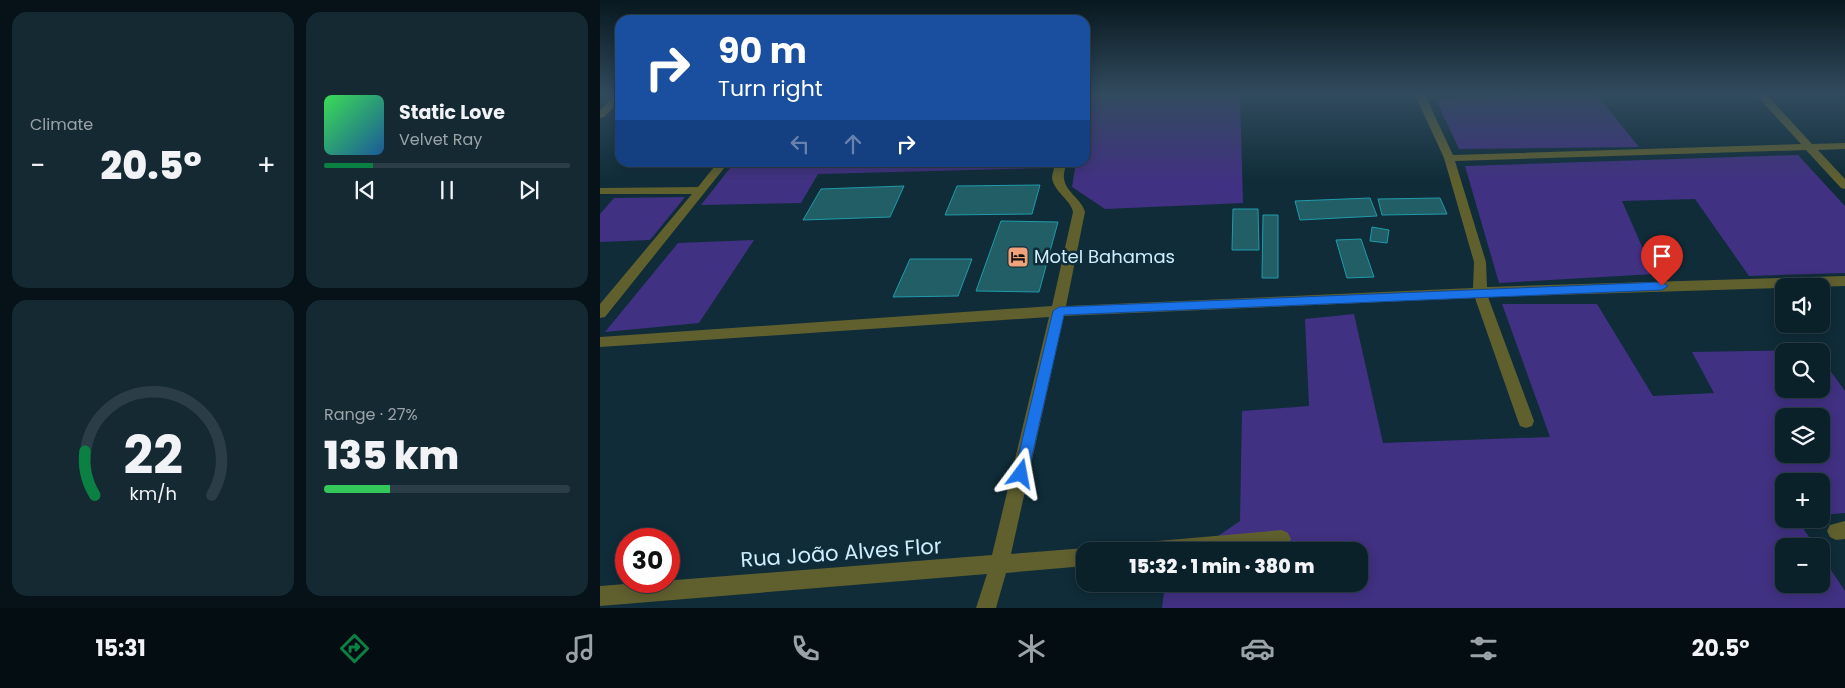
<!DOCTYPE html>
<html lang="en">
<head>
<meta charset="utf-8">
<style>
	body { margin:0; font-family:Poppins,sans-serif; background:#142932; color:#f1f3f6; height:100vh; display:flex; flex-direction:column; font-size:19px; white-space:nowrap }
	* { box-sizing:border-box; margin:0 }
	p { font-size:16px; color:#9aa3a8 }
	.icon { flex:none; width:28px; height:28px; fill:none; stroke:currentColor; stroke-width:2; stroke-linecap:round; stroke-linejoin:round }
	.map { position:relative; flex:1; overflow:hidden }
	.drawer { display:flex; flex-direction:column; gap:12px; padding:12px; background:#061217; width:600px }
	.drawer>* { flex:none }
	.top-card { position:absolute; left:15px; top:15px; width:475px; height:152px; border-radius:15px; box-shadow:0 2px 12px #0003,0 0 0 1px #2b3e47; background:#1a4fa0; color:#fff; overflow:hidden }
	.fabs { position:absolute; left:1175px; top:278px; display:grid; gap:10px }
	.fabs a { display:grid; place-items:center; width:55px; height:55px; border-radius:10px; background:#0b212a; box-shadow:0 2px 12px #0003,0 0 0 1px #2b3e47; font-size:25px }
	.speed { position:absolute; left:15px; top:528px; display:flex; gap:10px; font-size:25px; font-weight:700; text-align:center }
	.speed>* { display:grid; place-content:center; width:65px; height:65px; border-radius:50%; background:#0b212a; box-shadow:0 2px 12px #0003,0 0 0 1px #2b3e47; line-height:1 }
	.speed .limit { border:8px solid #d22; background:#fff; color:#111 }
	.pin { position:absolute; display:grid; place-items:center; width:42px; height:42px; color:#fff; margin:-51px -21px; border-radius:50% 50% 50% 0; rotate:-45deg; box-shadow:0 0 5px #0007 }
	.pin .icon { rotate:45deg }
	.me { position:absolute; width:55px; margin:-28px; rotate:13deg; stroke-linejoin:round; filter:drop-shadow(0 0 4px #0008) }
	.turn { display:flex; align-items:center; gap:18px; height:105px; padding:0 20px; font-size:22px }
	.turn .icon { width:65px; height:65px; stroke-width:2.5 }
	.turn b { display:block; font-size:35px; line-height:42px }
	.lanes { display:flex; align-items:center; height:48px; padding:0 20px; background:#0003; justify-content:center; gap:25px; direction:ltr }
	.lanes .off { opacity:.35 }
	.big { font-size:38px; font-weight:800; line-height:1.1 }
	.drawer .widget { flex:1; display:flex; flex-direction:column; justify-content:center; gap:8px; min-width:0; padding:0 18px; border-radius:15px; background:#142932 }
	.drawer .dial { align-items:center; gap:0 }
	.dial svg { height:130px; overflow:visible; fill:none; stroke:#2b3e47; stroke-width:7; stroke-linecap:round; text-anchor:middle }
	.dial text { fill:#f1f3f6; stroke:none }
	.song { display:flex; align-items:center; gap:15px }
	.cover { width:60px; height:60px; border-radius:8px; background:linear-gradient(135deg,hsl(130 70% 55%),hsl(210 70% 35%)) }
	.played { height:5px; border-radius:2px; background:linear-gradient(90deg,#0b8043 20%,#2b3e47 20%) }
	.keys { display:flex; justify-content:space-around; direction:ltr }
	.heat { display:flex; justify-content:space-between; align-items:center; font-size:28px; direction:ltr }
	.charge { height:8px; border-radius:4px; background:linear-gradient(90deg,#34c759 27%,#2b3e47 0) }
	.drawer .tiles { flex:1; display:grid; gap:12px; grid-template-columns:repeat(2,1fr) }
	.trip { position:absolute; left:476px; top:542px; width:292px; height:50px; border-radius:15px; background:#0b212a; box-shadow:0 2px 12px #0003,0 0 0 1px #2b3e47; font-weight:800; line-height:50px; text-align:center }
	.dock { display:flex; height:80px; justify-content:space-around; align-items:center; background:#040d11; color:#9aa3a8 }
	.dock .icon { width:35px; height:35px }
	.dock .selected { color:#0b8043 }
	.dock b { font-size:22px; color:#f1f3f6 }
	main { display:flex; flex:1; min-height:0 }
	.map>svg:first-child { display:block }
	.green { fill:#413182; fill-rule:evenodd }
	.building { fill:#225e66; stroke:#1f9bab }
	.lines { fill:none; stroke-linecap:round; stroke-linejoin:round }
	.street { fill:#605f2e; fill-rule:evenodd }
	.route { fill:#1a73e8; stroke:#114b97 }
	.labels { text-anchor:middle; stroke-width:5; stroke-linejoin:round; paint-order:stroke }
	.poi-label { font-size:18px; fill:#cceefe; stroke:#0f2c38; text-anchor:start }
	.near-street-label { font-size:21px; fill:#cceefe; stroke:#0f2c38 }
</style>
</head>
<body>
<main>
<section class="drawer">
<div class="tiles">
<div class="widget"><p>Climate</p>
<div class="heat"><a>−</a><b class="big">20.5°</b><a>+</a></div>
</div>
<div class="widget">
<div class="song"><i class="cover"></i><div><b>Static Love</b><p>Velvet Ray</p></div></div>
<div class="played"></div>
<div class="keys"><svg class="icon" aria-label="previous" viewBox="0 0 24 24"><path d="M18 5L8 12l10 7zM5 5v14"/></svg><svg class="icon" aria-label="pause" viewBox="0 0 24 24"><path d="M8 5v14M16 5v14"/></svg><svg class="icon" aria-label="next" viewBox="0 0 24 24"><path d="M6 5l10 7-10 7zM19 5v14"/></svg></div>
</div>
<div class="widget dial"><svg viewBox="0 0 100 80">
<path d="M14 69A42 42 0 1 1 86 69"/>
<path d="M14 69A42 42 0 0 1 8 42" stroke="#0b8043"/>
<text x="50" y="56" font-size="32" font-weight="700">22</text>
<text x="50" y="72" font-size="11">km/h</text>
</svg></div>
<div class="widget"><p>Range · 27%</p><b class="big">135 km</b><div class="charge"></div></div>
</div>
</section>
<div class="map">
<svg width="1245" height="608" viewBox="0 0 1245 608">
	<rect width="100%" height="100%" fill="#0f2c38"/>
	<!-- green -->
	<path class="green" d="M 490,95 L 640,95 L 643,203 L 505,209 L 472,187 L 476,163 L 485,162 L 485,119 Z
		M 914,95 L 997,95 L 1039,147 L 859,149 L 836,100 Z
		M 1198,155 L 1245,206 L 1245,273 L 1149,276 L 1095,199 L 1022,201 L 1054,274 L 899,283 L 865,166 Z
		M 134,163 L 134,162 L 449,163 L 447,168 L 218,174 L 201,203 L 101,205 Z
		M 85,197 L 50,240 L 0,242 L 0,214 L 14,198 Z
		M 154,240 L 99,323 L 5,332 L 78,243 Z
		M 902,304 L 997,304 L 1053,396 L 1114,393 L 1092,352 L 1216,350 L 1184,351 L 1184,389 L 1221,389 L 1221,358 L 1245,391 L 1245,513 L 1221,515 L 1221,481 L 1184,481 L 1184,519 L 1197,519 L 1215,546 L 1184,546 L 1184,584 L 1221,584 L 1221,555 L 1245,591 L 1245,608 L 562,608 L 565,584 L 760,584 L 760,551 L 596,551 L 640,521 L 642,411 L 709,406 L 705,319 L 754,314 L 783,443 L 950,437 ZM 1184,416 L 1221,416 L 1221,454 L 1184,454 Z"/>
	<!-- building -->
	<path class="building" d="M 440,185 L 432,214 L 345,215 L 357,186 Z
		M 304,186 L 290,217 L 203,220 L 221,189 Z
		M 770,198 L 777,216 L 700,220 L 695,201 Z
		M 840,198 L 847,214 L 782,215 L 778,199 Z
		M 633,209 L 658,209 L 659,250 L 632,250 Z
		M 663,215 L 678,215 L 678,278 L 662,278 Z
		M 401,221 L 458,222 L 439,292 L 376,291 Z
		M 772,227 L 789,230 L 787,243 L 770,241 Z
		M 761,239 L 774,277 L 747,278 L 736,240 Z
		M 310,259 L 372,259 L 358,296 L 293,297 Z"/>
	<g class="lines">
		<!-- street -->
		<path class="street" d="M 15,95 L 20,95 L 20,101 L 4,117 L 0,118 L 0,110 Z
			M 815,95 L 825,95 L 853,155 L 1201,144 L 1156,95 L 1167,95 L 1212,144 L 1245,143 L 1245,149 L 1218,150 L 1245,179 L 1245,189 L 1241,188 L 1206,150 L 855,161 L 886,262 L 887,287 L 1245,276 L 1245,286 L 888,297 L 934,421 L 932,426 L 926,428 L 920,426 L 918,421 L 875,298 L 464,316 L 411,554 L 485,548 L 492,551 L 485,551 L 485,566 L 406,573 L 396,608 L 376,608 L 387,574 L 0,606 L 0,586 L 392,555 L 449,317 L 0,347 L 0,337 L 452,306 L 473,212 C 471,200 454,192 452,178 C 452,174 455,167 455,162 L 466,162 C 466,167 463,174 464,178 C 465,192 482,199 485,212 L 466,306 L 873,288 L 874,262 L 844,158 Z
			M 118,162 L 129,162 L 5,317 L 0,318 L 0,304 L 92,194 L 0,194 L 0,188 L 98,187 Z
			M 1245,521 L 1245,539 L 1236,540 L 1230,537 L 1227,531 L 1230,525 Z
			M 682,530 L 688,533 L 691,539 L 688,545 L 682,548 L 643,551 L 537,551 L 539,545 L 546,542 Z"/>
	</g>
	<!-- sky -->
	<linearGradient id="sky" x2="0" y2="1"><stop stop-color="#08181f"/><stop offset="0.52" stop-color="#314b5e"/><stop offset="1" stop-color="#314b5e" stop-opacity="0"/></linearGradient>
	<rect width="1245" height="181" fill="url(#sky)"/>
	<!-- route -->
	<path class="route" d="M 1062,282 L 1068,286 L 1062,290 L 464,315 L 428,474 L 426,478 L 421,480 L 416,478 L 414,474 L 453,311 L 459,307 Z"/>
	<!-- icons -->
	<defs>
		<g id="hotel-square" transform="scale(1.125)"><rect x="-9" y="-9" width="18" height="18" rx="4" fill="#f0a27a" stroke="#0f2c38"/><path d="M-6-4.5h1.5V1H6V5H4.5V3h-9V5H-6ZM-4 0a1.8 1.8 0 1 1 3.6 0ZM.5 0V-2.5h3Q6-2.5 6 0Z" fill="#111"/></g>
	</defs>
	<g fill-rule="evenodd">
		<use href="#hotel-square" x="418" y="257"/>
	</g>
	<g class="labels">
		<!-- poi labels -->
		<g class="poi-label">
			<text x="434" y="263">Motel Bahamas</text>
		</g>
		<!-- near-street labels -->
		<g class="near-street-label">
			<text transform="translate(241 553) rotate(-4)" y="7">Rua João Alves Flor</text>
		</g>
	</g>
</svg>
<div class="fabs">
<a><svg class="icon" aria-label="sound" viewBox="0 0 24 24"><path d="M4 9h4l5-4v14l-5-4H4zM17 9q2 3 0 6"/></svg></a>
<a><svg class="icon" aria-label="search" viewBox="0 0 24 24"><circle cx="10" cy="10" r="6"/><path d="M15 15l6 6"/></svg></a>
<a><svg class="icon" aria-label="layers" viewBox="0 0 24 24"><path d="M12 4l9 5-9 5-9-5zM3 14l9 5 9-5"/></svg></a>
<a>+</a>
<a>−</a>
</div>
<div class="speed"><div class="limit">30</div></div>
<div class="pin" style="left:1062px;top:286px;background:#d93025"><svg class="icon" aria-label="arrive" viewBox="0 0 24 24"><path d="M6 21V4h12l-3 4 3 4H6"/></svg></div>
<svg class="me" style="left:421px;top:474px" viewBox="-20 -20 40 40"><path d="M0-17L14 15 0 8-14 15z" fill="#1a73e8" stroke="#fff" stroke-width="4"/></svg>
<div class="trip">15:32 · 1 min · 380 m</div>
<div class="top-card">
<div class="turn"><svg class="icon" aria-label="right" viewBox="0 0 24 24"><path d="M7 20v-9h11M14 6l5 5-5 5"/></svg><div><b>90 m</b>Turn right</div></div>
<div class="lanes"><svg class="icon off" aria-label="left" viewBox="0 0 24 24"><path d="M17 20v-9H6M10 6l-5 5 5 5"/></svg><svg class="icon off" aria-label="ahead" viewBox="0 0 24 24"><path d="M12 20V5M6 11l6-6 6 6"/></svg><svg class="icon" aria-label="right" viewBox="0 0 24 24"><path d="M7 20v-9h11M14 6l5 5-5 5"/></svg></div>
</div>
</div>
</main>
<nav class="dock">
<b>15:31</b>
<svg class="icon selected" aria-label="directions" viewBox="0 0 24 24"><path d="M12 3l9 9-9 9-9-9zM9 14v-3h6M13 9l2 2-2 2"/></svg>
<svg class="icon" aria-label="music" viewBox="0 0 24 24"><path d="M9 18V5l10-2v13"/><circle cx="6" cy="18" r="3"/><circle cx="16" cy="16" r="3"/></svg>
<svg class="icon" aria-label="phone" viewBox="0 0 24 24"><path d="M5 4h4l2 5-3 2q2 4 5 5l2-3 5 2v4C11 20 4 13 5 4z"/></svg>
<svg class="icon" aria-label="climate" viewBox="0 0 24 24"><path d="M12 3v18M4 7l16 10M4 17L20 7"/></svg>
<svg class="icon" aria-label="car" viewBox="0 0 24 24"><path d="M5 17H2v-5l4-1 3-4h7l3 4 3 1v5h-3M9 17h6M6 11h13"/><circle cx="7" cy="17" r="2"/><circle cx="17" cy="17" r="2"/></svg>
<svg class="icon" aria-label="filters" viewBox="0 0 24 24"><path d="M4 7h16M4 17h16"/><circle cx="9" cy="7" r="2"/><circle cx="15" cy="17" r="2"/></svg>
<b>20.5°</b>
</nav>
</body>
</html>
